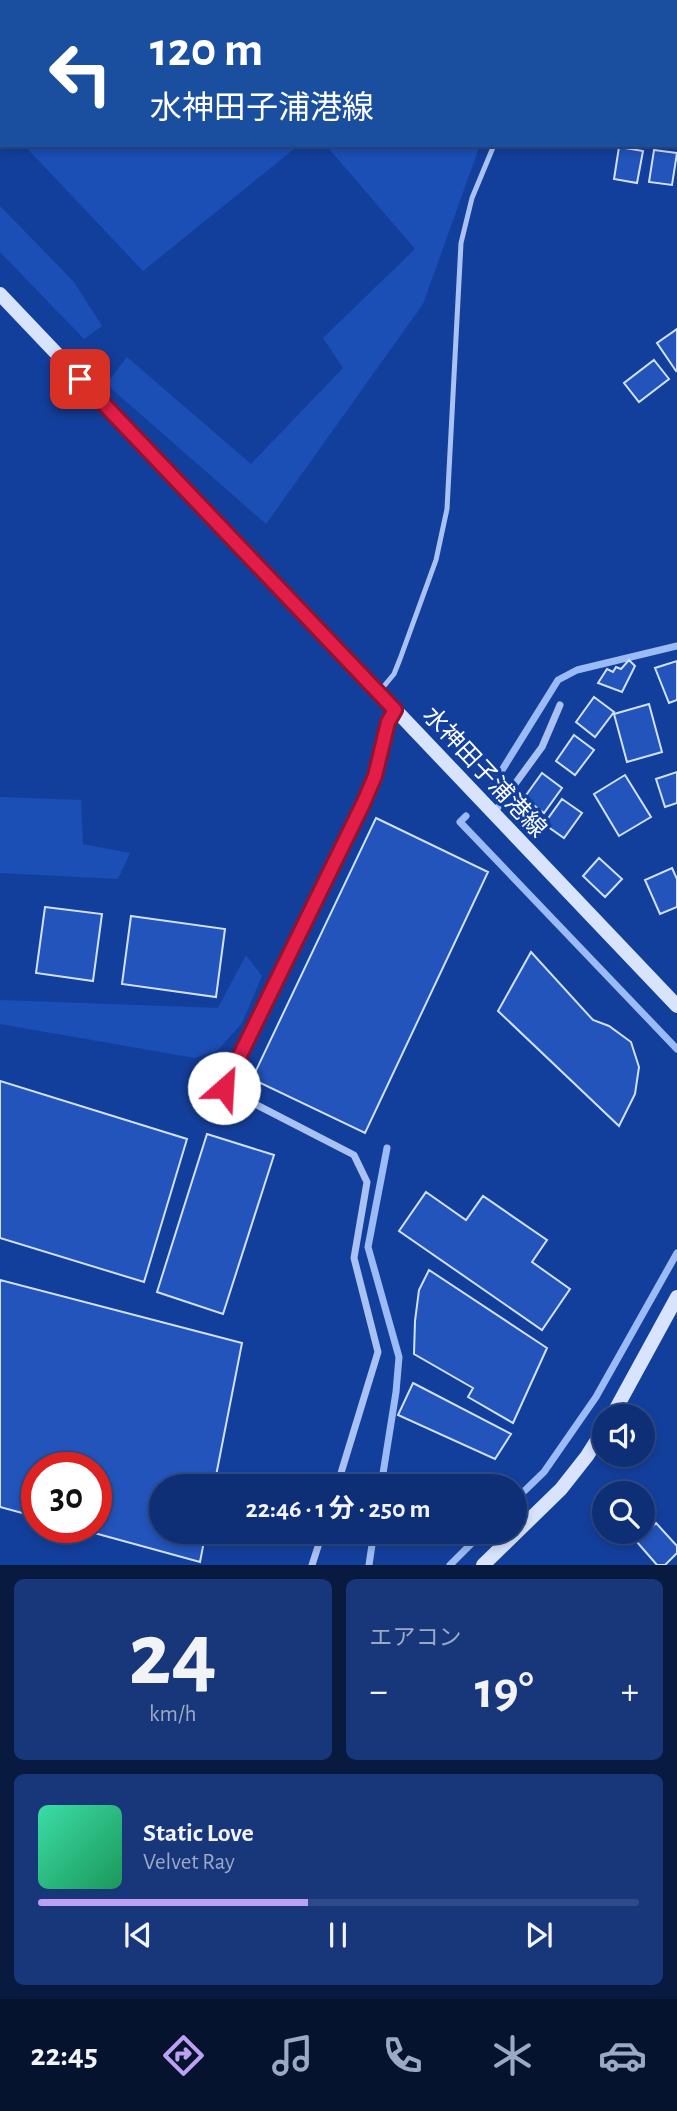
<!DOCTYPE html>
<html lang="ja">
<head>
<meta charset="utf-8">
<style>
	body { margin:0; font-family:"Alegreya Sans","Noto Sans JP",sans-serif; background:#17377a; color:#f1f3f6; height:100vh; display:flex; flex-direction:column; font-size:26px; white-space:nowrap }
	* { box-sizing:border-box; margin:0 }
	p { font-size:23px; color:#9ba9c5 }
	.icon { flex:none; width:38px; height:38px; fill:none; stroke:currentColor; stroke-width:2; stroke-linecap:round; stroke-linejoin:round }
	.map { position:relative; height:1565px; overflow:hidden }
	.panel { display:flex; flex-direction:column; gap:14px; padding:14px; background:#081a40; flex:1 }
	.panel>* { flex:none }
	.hud { position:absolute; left:0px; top:0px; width:677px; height:147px; box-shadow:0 4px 10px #0003,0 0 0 2px #2e4a87; background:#1a4fa0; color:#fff; overflow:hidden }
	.controls { position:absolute; left:592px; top:1404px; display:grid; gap:14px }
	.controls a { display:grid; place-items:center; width:63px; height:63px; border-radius:50%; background:#0e2f75; box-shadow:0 4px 10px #0003,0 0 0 2px #2e4a87; font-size:35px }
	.speed { position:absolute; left:21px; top:1452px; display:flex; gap:14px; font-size:35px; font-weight:700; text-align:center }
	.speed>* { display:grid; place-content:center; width:91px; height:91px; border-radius:50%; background:#0e2f75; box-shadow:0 4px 10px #0003,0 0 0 2px #2e4a87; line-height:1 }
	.speed .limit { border:10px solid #d22; background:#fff; color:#111 }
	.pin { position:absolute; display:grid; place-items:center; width:60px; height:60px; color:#fff; margin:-30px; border-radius:14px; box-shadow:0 4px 10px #0006 }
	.me { position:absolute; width:77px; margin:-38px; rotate:26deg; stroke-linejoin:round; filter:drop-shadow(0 0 5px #0008) }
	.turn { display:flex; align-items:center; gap:24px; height:147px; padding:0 35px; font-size:32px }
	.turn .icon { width:91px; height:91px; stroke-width:2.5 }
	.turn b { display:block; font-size:49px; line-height:60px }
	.big { font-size:52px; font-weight:700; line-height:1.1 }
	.panel .card { flex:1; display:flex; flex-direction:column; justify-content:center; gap:10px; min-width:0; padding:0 24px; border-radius:10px; background:#17377a }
	.panel .dial { align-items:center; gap:0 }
	.dial b { font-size:91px; line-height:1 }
	.song { display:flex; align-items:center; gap:21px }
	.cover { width:84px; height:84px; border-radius:10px; background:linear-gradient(135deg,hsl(160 70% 55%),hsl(150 70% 35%)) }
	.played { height:7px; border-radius:4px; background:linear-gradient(90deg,#bca0f2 45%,#2e4a87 45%) }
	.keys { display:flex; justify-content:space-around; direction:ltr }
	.heat { display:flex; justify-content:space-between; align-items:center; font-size:38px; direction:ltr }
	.panel .tiles { flex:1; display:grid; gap:14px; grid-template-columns:1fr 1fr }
	.card:last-child { grid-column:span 2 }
	.trip { position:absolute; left:149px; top:1474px; width:378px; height:70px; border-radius:35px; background:#0e2f75; box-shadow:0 4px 10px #0003,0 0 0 2px #2e4a87; font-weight:700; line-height:70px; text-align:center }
	.tabs { display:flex; height:112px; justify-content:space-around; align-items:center; background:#06132f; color:#9ba9c5 }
	.tabs .icon { width:49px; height:49px }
	.tabs .on { color:#bca0f2 }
	.tabs b { font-size:32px; color:#f1f3f6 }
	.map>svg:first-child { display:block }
	.green { fill:#1b4fb6 }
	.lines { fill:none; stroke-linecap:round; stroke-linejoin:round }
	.stream { stroke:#9bbbf6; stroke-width:7 }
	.building { fill:#2254bb; stroke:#d1e0fd; stroke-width:2 }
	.path { stroke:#a9c2f3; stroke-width:4.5; stroke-dasharray:3.5 5; stroke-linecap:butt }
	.lane { stroke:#a9c2f3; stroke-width:5 }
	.street { stroke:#a9c2f3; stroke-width:7 }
	.secondary { stroke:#d8e4fd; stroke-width:14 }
	.route-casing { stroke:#92132f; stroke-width:18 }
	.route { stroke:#e11d48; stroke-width:12 }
	.labels { text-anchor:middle; stroke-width:7; stroke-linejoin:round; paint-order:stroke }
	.street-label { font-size:24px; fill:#fff; stroke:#133f9c }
</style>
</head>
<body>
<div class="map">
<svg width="677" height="1565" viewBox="0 0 677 1565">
	<rect width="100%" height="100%" fill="#133f9c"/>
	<!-- green -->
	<path class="green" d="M 0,0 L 446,0 L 446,2 L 2,2 L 2,122 L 0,120 Z
		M 24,145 L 299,145 L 143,271 Z
		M 335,145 L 480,145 L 423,304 L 266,524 L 106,384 L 127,357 L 251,464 L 343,368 L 323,338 L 415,249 L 330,150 Z
		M 0,206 L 74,282 L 102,326 L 84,339 L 0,252 Z
		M 0,797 L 81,800 L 83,844 L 130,853 L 118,879 L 0,873 Z
		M 246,955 L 262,976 L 242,1023 L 218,1050 L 195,1058 L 0,1024 L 0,1000 L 218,1008 Z"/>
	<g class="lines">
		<!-- stream -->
		<path class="stream" d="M 494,783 L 558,680 L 577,670 L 677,646
			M 466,816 L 460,822 L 677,1049
			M 381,1486 L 396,1392 L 399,1357 L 368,1247 L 387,1148
			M 514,1501 L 544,1472 L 596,1397 L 677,1253
			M 369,1565 L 374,1531
			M 450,1565 L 484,1531"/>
	</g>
	<!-- building -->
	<path class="building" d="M 619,147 L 643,151 L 637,183 L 614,179 Z
		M 654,150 L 677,153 L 672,185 L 649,182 Z
		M 677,329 L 677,370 L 676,371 L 657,343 Z
		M 654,360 L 669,379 L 639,402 L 624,383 Z
		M 629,660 L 635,666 L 622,692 L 598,683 L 607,669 L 613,672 L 616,667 L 621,669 Z
		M 677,661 L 677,700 L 669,703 L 655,668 Z
		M 594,697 L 614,712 L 595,737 L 576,722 Z
		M 649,704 L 662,752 L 627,762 L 614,714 Z
		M 574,735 L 594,750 L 575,775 L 556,761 Z
		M 677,772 L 677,803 L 665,807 L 656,779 Z
		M 542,773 L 562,788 L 544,813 L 524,798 Z
		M 625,775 L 651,817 L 619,836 L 594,794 Z
		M 562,799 L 582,813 L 564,838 L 544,824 Z
		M 376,818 L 488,872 L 365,1133 L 252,1079 Z
		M 599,858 L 622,879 L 605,897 L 583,876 Z
		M 672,868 L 677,879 L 677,907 L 660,914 L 645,880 Z
		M 45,907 L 102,914 L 93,981 L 36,973 Z
		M 131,916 L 225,929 L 216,997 L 122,984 Z
		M 531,952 L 593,1020 L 609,1026 L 631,1042 L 639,1067 L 635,1094 L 619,1126 L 498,1011 Z
		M 0,1081 L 187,1139 L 144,1282 L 0,1238 Z
		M 207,1134 L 274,1155 L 223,1314 L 157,1292 Z
		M 426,1192 L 466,1220 L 483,1196 L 547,1240 L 532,1262 L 570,1289 L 542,1330 L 399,1231 Z
		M 429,1270 L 547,1348 L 513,1423 L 468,1397 L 473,1388 L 414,1354 L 415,1321 L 419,1290 Z
		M 0,1280 L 242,1343 L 214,1486 L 161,1486 L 161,1531 L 206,1531 L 200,1562 L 76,1528 L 96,1528 L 96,1468 L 37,1468 L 37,1517 L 0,1507 Z
		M 413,1383 L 511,1434 L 495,1459 L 398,1415 Z
		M 656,1523 L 677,1546 L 677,1553 L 665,1565 L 657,1565 L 637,1542 Z"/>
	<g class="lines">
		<!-- path -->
		<path class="path" d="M 567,2 L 568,0"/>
		<!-- lane -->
		<path class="lane" d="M 379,692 L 394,674 L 400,659 L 436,560 L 447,509 L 461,243 L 472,198 L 494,145"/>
		<!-- street -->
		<path class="street" d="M 493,814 L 542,747 L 560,705
			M 337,1486 L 378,1352 L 354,1258 L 367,1182 L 354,1155 L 224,1088 L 363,804 L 375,776 L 388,722 L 395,710
			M 312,1565 L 323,1531"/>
		<!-- secondary -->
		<path class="secondary" d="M 0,294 L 677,1006
			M 612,1416 L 677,1297
			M 483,1565 L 561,1489 L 587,1456 L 604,1429"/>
	</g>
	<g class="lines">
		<!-- route casing -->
		<g class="route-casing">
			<path id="route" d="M 80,379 L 395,710 L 388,722 L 375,776 L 363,804 L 224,1088"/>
		</g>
		<!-- route -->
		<use href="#route" class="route"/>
	</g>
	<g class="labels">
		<!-- street labels -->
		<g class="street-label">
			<text transform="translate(485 772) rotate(47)" y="8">水神田子浦港線</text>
		</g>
	</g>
</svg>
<div class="controls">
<a><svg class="icon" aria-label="sound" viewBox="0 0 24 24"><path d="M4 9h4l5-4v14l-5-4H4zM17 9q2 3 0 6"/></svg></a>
<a><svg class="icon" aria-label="search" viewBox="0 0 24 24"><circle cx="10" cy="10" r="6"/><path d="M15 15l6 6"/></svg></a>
</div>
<div class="speed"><div class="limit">30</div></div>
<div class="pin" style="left:80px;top:379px;background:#d93025"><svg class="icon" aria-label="arrive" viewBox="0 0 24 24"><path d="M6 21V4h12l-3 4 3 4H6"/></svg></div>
<svg class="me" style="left:224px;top:1088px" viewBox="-20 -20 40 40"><circle r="19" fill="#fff"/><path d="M0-13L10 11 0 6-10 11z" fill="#e11d48"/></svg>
<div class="trip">22:46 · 1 分 · 250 m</div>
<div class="hud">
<div class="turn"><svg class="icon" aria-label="left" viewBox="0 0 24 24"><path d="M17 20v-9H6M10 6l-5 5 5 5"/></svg><div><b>120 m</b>水神田子浦港線</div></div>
</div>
</div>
<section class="panel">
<div class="tiles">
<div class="card dial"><b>24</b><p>km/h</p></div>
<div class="card"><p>エアコン</p>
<div class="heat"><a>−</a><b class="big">19°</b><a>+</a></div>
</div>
<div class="card">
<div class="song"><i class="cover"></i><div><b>Static Love</b><p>Velvet Ray</p></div></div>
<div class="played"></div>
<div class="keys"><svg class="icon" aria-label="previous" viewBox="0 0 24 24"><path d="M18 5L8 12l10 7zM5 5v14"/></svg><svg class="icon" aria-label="pause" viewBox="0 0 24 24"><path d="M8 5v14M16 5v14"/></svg><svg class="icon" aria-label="next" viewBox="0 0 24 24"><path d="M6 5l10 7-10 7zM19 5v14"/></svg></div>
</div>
</div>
</section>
<nav class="tabs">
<b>22:45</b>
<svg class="icon on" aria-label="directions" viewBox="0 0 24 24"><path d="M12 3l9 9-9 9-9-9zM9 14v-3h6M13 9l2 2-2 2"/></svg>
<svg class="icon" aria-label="music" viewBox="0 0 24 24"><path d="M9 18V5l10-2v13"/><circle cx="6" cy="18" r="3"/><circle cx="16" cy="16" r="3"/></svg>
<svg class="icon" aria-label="phone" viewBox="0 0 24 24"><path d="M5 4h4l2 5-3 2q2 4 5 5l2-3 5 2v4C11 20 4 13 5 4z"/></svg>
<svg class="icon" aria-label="climate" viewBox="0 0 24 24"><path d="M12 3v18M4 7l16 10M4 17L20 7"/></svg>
<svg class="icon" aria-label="car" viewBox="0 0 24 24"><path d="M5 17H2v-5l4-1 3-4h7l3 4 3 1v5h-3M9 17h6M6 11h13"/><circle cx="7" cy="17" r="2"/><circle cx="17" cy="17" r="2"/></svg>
</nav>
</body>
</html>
